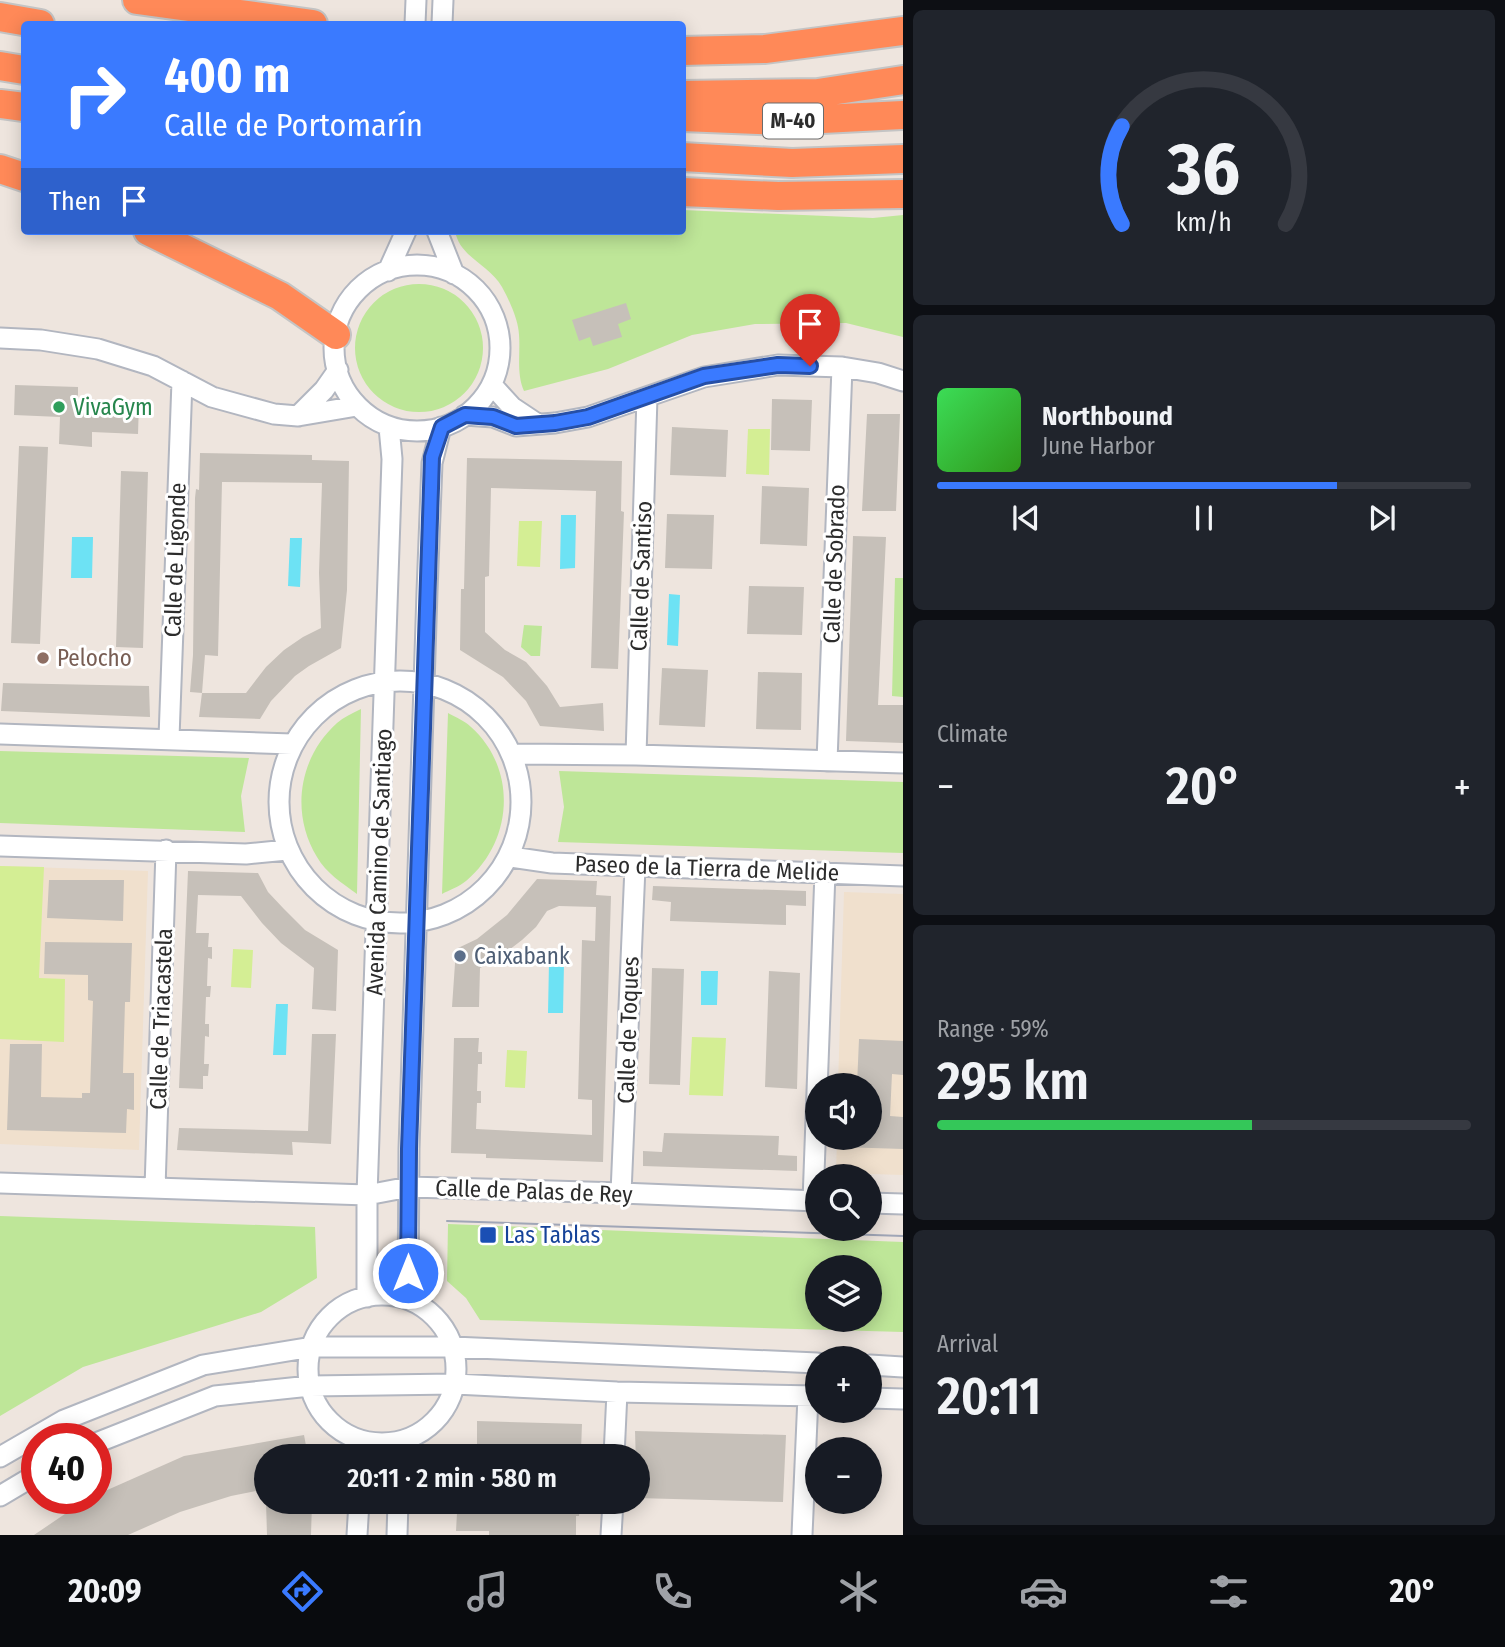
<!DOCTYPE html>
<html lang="en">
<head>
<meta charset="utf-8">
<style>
	body { margin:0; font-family:"Fira Sans Condensed",sans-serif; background:#20242c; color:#f1f3f6; height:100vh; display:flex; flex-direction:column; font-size:26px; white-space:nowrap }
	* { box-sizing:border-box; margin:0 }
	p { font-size:23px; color:#9ea1a6 }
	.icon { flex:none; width:38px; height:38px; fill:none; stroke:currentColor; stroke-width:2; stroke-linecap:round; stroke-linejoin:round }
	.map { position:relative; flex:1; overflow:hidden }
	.details { display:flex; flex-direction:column; gap:10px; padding:10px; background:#0d0f14; width:602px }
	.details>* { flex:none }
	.banner { position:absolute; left:21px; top:21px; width:665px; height:214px; border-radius:7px; box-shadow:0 4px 18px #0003; background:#3a7aff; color:#fff; overflow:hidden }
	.tools { position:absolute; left:805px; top:1073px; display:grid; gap:14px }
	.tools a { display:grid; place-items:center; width:77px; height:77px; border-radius:50%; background:#171b24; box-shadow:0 4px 18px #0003; font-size:35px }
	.speed { position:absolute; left:21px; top:1423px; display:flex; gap:14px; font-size:35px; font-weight:700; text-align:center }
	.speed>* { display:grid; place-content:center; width:91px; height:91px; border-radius:50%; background:#171b24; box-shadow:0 4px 18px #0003; line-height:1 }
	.speed .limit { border:10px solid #d22; background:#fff; color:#111 }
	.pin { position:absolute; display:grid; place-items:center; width:60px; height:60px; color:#fff; margin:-72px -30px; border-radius:50% 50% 50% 0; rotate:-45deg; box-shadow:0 0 7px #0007 }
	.pin .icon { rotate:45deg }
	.me { position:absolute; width:77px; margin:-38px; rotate:0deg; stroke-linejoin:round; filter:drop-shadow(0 0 5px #0008) }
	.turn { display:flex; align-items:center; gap:24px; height:147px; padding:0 28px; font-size:32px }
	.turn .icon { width:91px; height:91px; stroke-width:2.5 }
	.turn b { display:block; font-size:49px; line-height:60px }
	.then { display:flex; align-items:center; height:66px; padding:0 28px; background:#0003; gap:14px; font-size:26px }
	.big { font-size:52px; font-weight:600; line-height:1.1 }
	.details .tile { flex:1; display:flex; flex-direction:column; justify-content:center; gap:10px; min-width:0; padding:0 24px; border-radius:10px; background:#20242c }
	.details .dial { align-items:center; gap:0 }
	.dial svg { height:182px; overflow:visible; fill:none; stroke:#363941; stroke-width:7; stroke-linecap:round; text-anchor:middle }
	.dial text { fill:#f1f3f6; stroke:none }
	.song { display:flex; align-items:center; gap:21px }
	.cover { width:84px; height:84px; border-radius:10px; background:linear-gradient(135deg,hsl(130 70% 55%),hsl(110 70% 35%)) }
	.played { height:7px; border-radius:4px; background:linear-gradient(90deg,#3a7aff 75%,#363941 75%) }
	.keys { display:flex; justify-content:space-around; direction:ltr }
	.heat { display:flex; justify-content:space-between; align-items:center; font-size:38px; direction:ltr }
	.charge { height:10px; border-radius:5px; background:linear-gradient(90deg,#34c759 59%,#363941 0) }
	.trip { position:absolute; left:254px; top:1444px; width:396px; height:70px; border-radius:35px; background:#171b24; box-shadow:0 4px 18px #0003; font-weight:600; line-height:70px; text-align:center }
	.menu { display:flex; height:112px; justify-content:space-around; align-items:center; background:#090b0e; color:#9ea1a6 }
	.menu .icon { width:49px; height:49px }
	.menu .selected { color:#3a7aff }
	.menu b { font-size:32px; color:#f1f3f6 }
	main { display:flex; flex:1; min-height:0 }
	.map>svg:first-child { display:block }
	.education { fill:#f0e0cd }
	.green { fill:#bee698; fill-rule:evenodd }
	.pitch { fill:#d4ee94 }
	.water { fill:#6de2f4 }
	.building { fill:#c6c0b9; fill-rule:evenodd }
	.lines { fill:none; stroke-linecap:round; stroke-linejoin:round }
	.minor-casing { stroke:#b2b6c0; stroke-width:23 }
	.highway-casing { stroke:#c4c4c4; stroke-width:32 }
	.minor { stroke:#fff; stroke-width:19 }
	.highway { stroke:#ff8958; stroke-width:28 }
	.tram { stroke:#a0a6b7; stroke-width:2 }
	.route-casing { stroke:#264fa6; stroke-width:18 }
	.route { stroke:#3a7aff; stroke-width:12 }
	.leisure-dot { fill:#2e9e5b; stroke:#fff; stroke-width:2.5 }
	.education-dot { fill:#8d6e63; stroke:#fff; stroke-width:2.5 }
	.service-dot { fill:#5c6f8a; stroke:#fff; stroke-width:2.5 }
	.transit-dot { fill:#1a4fb4; stroke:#fff; stroke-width:2.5 }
	.labels { text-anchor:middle; stroke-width:6; stroke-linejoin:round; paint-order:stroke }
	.shield { fill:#fff; stroke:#6b6b6b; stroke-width:2 }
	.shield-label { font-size:21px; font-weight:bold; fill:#2c2c2c }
	.leisure-label { font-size:23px; fill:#27864d; stroke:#fff; text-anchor:start }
	.street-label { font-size:23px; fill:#2c2c2c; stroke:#fff }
	.education-label { font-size:23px; fill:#785e54; stroke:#fff; text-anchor:start }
	.service-label { font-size:23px; fill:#4e5e75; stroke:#fff; text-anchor:start }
	.transit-label { font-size:23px; fill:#164399; stroke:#fff; text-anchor:start }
</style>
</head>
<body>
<main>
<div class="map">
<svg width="903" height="1535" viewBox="0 0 903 1535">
	<rect width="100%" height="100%" fill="#eee5de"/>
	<!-- education -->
	<path class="education" d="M 0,866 L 148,871 L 139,1150 L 0,1144 Z
		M 844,892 L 903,894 L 903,1175 L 836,1173 L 837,1138 L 870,1138 L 870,1085 L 838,1085 Z"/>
	<!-- green -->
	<path class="green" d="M 683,210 L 873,218 L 903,215 L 903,337 L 846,323 L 755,324 L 692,335 L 608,369 L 524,391 C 515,371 522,348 518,327 C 516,315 508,298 502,287 C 489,264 460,258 455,231 L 682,231 Z
		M355 348a64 64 0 1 1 128 0a64 64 0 1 1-128 0Z
		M 895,578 L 903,578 L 903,697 L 892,696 Z
		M 524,625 L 542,626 L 540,656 L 531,656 L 521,647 Z
		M 361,709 L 357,894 C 342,883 326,873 317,857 C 290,813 299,757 337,723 C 344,717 353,713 361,709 Z
		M 448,713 C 455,717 465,721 471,727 C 518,769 513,842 466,881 C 459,887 449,890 442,894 Z
		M 0,751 L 249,758 L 241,796 L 245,832 L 0,823 Z
		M 559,771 L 903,782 L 903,853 L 558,842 L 564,807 Z
		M 0,1216 L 315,1227 L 317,1278 L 261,1312 L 83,1367 L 0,1416 Z
		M 448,1224 L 903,1242 L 903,1332 L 480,1320 L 466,1298 L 447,1281 ZM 817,1267 L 870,1267 L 870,1320 L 817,1320 Z"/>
	<!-- pitch -->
	<path class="pitch" d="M 748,429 L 770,429 L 769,475 L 746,474 Z
		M 519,521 L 542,521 L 540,567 L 517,566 Z
		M 0,866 L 44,867 L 39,978 L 65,979 L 64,1042 L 0,1039 Z
		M 233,949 L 253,950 L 251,988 L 231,987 Z
		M 692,1037 L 726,1038 L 723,1096 L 689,1095 Z
		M 507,1050 L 527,1051 L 525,1088 L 505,1087 Z"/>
	<!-- water -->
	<path class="water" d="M 561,515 L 576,515 L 575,568 L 560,569 Z
		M 72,537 L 93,537 L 92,578 L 71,578 Z
		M 290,538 L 302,538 L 300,587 L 288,586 Z
		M 669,594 L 680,595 L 678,646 L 667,645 Z
		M 549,962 L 564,963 L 563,1013 L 548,1013 Z
		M 701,971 L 718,971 L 717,1005 L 701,1005 Z
		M 276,1004 L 288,1004 L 286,1055 L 273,1055 Z"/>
	<!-- building -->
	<path class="building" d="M 626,303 L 631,319 L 618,324 L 622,337 L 593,346 L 590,337 L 579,341 L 572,320 Z
		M 15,385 L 78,387 L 78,401 L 139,403 L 138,434 L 92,432 L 92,447 L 59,444 L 60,417 L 14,415 Z
		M 772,399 L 812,400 L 810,451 L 771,450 Z
		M 867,414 L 900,414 L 896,511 L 862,511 Z
		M 672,427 L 728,430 L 726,477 L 670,475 Z
		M 19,446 L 48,447 L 40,644 L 11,643 Z
		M 200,453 L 312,455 L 312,460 L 349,461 L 347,590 L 341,648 L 309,666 L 295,676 L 271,701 L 260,719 L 199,717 L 202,693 L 190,692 L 193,655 L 195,498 L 196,489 L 199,490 ZM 222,482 L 322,483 L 319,573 L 321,628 L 303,637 L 284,650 L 266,667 L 246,693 L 202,693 L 205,655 L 218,656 Z
		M 467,458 L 622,461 L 621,511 L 624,512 L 618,669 L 591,668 L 596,491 L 491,488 L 489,576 L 485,577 L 485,632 L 505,650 L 526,662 L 547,686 L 560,707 L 603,703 L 604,731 L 540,726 L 526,701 L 503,677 L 460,650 L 461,589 L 464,589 Z
		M 121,471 L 148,472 L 143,648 L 116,647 Z
		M 762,486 L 809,488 L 807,546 L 760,544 Z
		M 667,514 L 714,515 L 712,569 L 665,568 Z
		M 853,536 L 886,537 L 878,705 L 903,705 L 903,743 L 846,741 Z
		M 749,586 L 804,587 L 802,635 L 747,634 Z
		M 662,668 L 708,670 L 705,727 L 659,725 Z
		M 758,672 L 802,673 L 801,730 L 756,729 Z
		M 3,683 L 149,686 L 150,717 L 1,711 Z
		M 188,871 L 258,873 L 268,892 L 284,909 L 305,930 L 338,950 L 336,1011 L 312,1009 L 314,968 L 281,943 L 262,923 L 241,896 L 198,895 L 196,933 L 209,933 L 208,947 L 212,947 L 212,959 L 208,958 L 207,986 L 211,986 L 210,997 L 206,997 L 205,1024 L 209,1024 L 209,1037 L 205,1036 L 204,1064 L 209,1064 L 208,1076 L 203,1076 L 203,1089 L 179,1088 Z
		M 537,879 L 597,881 L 596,895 L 611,896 L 603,1162 L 486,1158 L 486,1154 L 451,1153 L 454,1038 L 479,1038 L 478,1052 L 482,1052 L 482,1064 L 478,1064 L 477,1091 L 481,1091 L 481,1103 L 477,1103 L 476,1129 L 592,1135 L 592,1100 L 578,1099 L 582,940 L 595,941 L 596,907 L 559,906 L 547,911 L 536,927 L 522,940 L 496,960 L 480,968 L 479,1007 L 452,1007 L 456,949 L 477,939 L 507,915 Z
		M 49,880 L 124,880 L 123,921 L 47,918 Z
		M 653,886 L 806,891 L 806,906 L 786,905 L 786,925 L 670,921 L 671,902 L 652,900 Z
		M 45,942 L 132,943 L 130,1002 L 125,1002 L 123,1073 L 134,1073 L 134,1110 L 127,1109 L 126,1133 L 7,1130 L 10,1044 L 42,1044 L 41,1097 L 82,1098 L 82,1093 L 90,1093 L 93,1001 L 88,1000 L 88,975 L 44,974 Z
		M 652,968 L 684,969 L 680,1085 L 649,1084 Z
		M 769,971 L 800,973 L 797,1089 L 765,1087 Z
		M 312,1034 L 336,1034 L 331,1144 L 292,1142 L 293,1155 L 177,1150 L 179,1128 L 308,1131 Z
		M 859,1039 L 903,1041 L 903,1075 L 892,1074 L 890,1116 L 903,1117 L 903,1149 L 840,1147 L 840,1138 L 870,1138 L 870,1085 L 857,1085 Z
		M 664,1133 L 779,1136 L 778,1155 L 797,1156 L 797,1171 L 643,1166 L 643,1151 L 662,1152 Z
		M 477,1421 L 582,1424 L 581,1450 L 578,1450 L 577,1456 L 491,1456 L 492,1448 L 477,1447 Z
		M 635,1431 L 786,1435 L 783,1502 L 637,1498 Z
		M 304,1435 L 308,1456 L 266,1456 L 266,1489 L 231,1496 L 180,1512 L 128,1535 L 34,1535 L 84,1501 L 96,1498 L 96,1495 L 184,1456 Z
		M 266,1502 L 312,1502 L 311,1535 L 267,1535 Z
		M 441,1502 L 580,1502 L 579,1516 L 576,1516 L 576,1535 L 489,1535 L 489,1531 L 456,1531 L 457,1513 L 441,1512 Z"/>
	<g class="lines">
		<!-- minor casing -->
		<g class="minor-casing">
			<path id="minor" d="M 415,24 L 416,0
				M 442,24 L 443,0
				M 437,231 L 454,274
				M334 348a83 83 0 1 1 166 0a83 83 0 1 1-166 0Z
				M 388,271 L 406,231
				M 0,338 L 41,340 L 98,349 L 153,366 L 212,397 L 274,414 L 298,416 L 357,406
				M 492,385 L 512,407 L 536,423
				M 465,415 L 493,417 L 516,426 L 555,423 L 588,417 L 704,377 L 778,365 L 842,367 L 878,373 L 903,381
				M 298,416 L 324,390 L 338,370
				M279 802a121 121 0 1 1 242 0a121 121 0 1 1-242 0Z
				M 0,734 L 292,744
				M 169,738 L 182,381
				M 514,754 L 636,755 L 903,763
				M 636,755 L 647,397
				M 827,761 L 842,367
				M 0,846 L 246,854 L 287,850
				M 511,857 L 552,863 L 903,876
				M 0,1183 L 367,1195 L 409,1187 L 621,1193 L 817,1201
				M 155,1188 L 166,850
				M 621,1193 L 635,867
				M 813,1201 L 825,872
				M 870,1203 L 903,1204
				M308 1369a74 74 0 1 1 148 0a74 74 0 1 1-148 0Z
				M 367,1297 L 367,1195 L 392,459 L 389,427
				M 408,1298 L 409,1149 L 427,592 L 432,463 L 441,427
				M 870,1365 L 903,1367
				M 870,1398 L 903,1399
				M 96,1443 L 215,1396 L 310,1386 L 455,1384 L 617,1392 L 817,1396
				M 614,1456 L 617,1392
				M 0,1457 L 64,1420 L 203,1365 L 312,1347 L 453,1347 L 817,1363
				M 0,1496 L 37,1474
				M 357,1535 L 359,1502
				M 397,1535 L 398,1502
				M 611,1535 L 613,1502
				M 802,1535 L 808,1396"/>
		</g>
		<!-- highway casing -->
		<g class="highway-casing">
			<path id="highway" d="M 137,0 L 313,24
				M 0,17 L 40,24
				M 682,51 L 765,49 L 903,31
				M 0,66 L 24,70
				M 682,95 L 818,93 L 903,80
				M 0,104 L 24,107
				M 682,117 L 782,121 L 903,115
				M 682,157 L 792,163 L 903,159
				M 0,169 L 24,177
				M 682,192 L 778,196 L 903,194
				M 148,231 L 280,296 L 336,335"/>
		</g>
		<!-- minor -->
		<use href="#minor" class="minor"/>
		<!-- highway -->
		<use href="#highway" class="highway"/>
		<!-- tram -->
		<path class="tram" d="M 447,1221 L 903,1236"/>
	</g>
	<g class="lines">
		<!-- route casing -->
		<g class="route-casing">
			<path id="route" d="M 408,1273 L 409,1149 L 431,488 L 432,457 L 442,427 L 465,415 L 493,417 L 516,426 L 555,423 L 588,417 L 704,376 L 778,365 L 810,366"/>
		</g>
		<!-- route -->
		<use href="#route" class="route"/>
	</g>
	<!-- markers -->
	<circle class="leisure-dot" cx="59" cy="407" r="7"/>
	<circle class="education-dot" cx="43" cy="658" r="7"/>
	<circle class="service-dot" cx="460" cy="956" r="7"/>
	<rect class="transit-dot" x="479" y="1226" width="18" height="18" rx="3.5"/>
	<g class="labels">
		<!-- shield labels -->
		<rect class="shield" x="763" y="103.5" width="60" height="35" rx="5"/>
		<g class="shield-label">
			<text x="793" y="128">M-40</text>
		</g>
		<!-- leisure labels -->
		<g class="leisure-label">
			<text x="73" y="415">VivaGym</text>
		</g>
		<!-- street labels -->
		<g class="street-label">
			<text transform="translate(175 560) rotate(-88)" y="8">Calle de Ligonde</text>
			<text transform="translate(834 564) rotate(-88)" y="8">Calle de Sobrado</text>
			<text transform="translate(641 576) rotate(-88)" y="8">Calle de Santiso</text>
			<text transform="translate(379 862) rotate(-88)" y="8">Avenida Camino de Santiago</text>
			<text transform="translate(707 868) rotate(2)" y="8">Paseo de la Tierra de Melide</text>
			<text transform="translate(161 1019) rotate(-88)" y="8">Calle de Triacastela</text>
			<text transform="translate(628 1030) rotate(-88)" y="8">Calle de Toques</text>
			<text transform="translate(534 1191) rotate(2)" y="8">Calle de Palas de Rey</text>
		</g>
		<!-- education labels -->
		<g class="education-label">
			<text x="57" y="666">Pelocho</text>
		</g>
		<!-- service labels -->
		<g class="service-label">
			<text x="474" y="964">Caixabank</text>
		</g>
		<!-- transit labels -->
		<g class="transit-label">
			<text x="504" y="1243">Las Tablas</text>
		</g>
	</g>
</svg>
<div class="tools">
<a><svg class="icon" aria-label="sound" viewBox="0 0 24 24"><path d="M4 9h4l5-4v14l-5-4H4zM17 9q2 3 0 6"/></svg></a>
<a><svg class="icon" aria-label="search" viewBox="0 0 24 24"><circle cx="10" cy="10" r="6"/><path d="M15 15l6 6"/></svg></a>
<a><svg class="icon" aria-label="layers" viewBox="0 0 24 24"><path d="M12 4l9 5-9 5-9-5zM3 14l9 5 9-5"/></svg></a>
<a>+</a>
<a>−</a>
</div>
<div class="speed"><div class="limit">40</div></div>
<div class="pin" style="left:810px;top:366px;background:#d93025"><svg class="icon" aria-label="arrive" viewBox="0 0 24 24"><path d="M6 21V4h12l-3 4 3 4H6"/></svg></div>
<svg class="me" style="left:408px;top:1273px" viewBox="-20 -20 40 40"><circle r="17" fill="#3a7aff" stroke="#fff" stroke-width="3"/><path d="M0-11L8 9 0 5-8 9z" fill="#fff"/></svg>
<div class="trip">20:11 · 2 min · 580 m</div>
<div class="banner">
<div class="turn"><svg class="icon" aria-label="right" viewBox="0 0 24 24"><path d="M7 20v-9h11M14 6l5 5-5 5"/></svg><div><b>400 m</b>Calle de Portomarín</div></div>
<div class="then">Then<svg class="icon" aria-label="arrive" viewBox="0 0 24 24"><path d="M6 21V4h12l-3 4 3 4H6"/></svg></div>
</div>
</div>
<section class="details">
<div class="tile dial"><svg viewBox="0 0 100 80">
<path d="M14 69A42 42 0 1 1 86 69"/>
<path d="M14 69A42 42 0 0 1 14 26" stroke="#3a7aff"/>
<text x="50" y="56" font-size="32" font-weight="700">36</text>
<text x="50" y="72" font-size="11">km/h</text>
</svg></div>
<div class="tile">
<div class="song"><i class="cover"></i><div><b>Northbound</b><p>June Harbor</p></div></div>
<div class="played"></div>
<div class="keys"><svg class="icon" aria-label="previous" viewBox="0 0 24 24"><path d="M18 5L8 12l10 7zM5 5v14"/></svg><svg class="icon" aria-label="pause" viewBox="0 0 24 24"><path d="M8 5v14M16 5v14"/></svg><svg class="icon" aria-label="next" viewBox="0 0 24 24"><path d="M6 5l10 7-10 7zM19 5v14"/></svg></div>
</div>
<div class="tile"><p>Climate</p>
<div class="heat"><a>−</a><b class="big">20°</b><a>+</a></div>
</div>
<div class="tile"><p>Range · 59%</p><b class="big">295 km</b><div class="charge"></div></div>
<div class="tile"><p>Arrival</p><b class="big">20:11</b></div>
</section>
</main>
<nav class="menu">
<b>20:09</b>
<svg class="icon selected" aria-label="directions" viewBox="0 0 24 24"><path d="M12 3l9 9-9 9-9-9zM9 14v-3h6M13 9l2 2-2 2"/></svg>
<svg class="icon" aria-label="music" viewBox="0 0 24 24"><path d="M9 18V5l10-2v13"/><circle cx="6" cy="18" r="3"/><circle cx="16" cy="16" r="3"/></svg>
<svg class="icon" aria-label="phone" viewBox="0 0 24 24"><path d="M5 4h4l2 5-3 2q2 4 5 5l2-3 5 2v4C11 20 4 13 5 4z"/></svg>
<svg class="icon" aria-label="climate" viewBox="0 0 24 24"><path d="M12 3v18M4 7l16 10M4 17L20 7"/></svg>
<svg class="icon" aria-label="car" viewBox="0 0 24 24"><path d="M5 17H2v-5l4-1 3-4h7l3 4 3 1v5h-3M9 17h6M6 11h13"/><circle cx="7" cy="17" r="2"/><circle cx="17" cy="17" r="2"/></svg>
<svg class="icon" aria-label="filters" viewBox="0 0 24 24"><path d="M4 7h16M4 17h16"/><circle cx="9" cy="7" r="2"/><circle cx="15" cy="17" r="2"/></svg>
<b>20°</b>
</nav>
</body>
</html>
